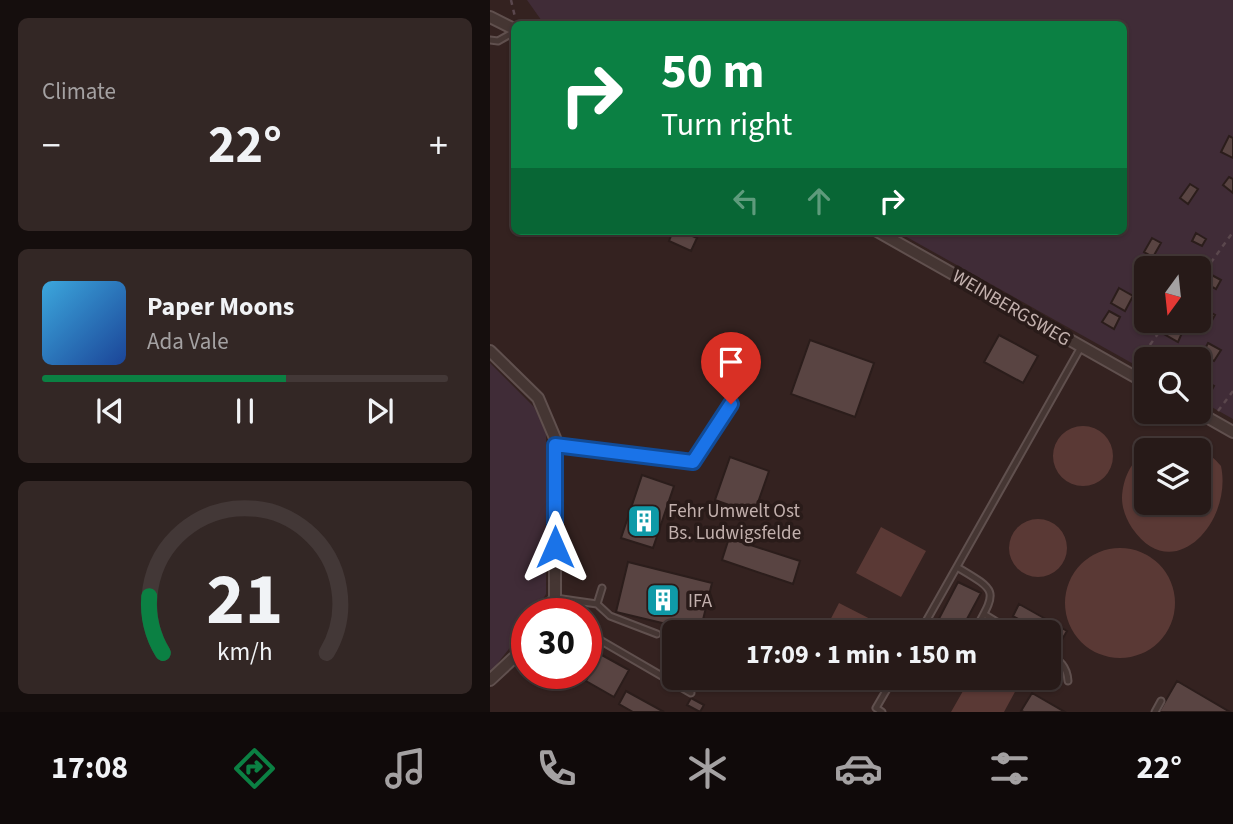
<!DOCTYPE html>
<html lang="en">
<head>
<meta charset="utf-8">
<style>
	body { margin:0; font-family:"Source Sans 3",sans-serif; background:#332725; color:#f1f3f6; height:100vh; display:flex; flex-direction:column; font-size:26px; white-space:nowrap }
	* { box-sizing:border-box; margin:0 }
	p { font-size:23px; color:#a4a1a2 }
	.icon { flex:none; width:38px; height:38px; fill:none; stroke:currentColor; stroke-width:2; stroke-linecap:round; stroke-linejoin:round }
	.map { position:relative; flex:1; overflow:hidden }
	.side { display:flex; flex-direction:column; gap:18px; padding:18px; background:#150e0d; width:490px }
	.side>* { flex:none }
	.banner { position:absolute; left:21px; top:21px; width:616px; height:214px; border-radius:10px; box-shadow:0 2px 5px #0004,0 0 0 2px #433837; background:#0b8043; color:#fff; overflow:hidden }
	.needle { width:46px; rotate:195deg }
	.tools { position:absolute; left:644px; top:256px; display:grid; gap:14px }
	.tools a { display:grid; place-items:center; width:77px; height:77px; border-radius:10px; background:#271a18; box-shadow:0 2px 5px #0004,0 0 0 2px #433837; font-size:35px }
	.speed { position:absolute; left:21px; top:598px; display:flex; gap:14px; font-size:35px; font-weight:700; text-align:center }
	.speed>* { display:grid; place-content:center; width:91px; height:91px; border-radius:50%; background:#271a18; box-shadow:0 2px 5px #0004,0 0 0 2px #433837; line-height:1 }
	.speed .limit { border:10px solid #d22; background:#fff; color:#111 }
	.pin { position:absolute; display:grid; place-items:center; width:60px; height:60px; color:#fff; margin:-72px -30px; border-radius:50% 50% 50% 0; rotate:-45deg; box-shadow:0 0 7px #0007 }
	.pin .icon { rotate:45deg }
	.me { position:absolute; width:77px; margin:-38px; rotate:0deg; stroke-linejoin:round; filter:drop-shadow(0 0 5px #0008) }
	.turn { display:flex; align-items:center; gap:24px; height:147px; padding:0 35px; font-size:32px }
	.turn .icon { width:91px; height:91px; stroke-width:2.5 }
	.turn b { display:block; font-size:49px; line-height:60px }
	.lanes { display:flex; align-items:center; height:66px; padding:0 35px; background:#0003; justify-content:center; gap:35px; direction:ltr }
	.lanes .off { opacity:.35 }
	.big { font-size:52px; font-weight:700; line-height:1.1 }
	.side .tile { flex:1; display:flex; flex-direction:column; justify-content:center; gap:10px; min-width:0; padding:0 24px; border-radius:10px; background:#332725 }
	.side .dial { align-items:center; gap:0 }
	.dial svg { height:182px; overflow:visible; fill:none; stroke:#433837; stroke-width:7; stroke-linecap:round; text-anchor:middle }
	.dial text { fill:#f1f3f6; stroke:none }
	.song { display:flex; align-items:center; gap:21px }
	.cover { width:84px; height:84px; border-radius:10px; background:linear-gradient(135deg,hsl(200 70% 55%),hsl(220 70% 35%)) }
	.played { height:7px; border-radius:4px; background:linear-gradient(90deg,#0b8043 60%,#433837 60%) }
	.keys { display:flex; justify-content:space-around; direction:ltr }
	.heat { display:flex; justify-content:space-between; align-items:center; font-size:38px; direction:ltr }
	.trip { position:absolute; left:172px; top:620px; width:399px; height:70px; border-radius:10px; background:#271a18; box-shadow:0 2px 5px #0004,0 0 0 2px #433837; font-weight:700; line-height:70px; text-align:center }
	.dock { display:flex; height:112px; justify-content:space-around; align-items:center; background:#100a0a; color:#a4a1a2 }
	.dock .icon { width:49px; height:49px }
	.dock .active { color:#0b8043 }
	.dock b { font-size:32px; color:#f1f3f6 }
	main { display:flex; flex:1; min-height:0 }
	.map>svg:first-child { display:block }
	.green { fill:#402c37; fill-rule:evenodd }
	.water { fill:#5a3935 }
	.building { fill:#594442; stroke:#2b1d1b; stroke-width:2 }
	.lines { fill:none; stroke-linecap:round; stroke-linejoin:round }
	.service-casing { stroke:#60504e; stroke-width:9 }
	.minor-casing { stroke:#60504e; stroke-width:14 }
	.path { stroke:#5a474d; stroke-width:2.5; stroke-dasharray:5 5; stroke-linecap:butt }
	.service { stroke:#453633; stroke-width:5 }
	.minor { stroke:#453633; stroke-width:10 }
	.route-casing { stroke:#114b97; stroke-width:18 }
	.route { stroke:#1a73e8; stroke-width:12 }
	.labels { text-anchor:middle; stroke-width:7; stroke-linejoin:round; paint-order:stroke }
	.street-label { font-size:19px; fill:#c2b0ad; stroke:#291b19 }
	.poi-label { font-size:19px; fill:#c2b0ad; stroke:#291b19; text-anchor:start }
</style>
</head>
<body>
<main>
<section class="side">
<div class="tile"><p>Climate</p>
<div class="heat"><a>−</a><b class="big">22°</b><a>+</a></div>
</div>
<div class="tile">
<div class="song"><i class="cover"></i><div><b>Paper Moons</b><p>Ada Vale</p></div></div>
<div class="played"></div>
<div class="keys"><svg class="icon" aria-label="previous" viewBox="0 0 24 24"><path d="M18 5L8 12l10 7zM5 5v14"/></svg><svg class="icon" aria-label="pause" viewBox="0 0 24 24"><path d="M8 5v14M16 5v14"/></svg><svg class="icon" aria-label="next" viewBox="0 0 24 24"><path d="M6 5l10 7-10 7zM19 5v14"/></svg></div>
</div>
<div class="tile dial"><svg viewBox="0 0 100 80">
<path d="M14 69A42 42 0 1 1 86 69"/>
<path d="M14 69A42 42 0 0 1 8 44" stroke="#0b8043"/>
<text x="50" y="56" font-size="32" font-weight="700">21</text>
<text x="50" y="72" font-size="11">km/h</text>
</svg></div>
</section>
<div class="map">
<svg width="743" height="712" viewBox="0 0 743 712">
	<rect width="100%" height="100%" fill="#342220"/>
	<!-- green -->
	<path class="green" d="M 37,0 L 743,0 L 743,419 L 709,400 L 709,359 L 656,359 L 656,371 L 406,231 L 634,231 L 634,24 L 54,24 ZM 656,268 L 709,268 L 709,320 L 656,320 Z
		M 0,363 L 44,407 L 56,431 L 56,594 L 44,614 L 37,614 L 37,626 L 0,673 Z"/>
	<!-- water -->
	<path class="water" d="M563 456a30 30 0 1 1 60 0a30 30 0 1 1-60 0Z
		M 685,443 C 704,446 718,450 731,466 C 743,522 683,588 642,528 C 636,519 632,508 632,498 C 633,479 640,462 656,452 L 656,502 L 709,502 L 709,450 L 661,450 Z
		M519 548a29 29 0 1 1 58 0a29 29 0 1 1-58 0Z
		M 391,527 L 436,551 L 411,597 L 366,573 Z
		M575 603a55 55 0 1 1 110 0a55 55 0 1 1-110 0Z
		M 349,603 L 396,627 L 393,632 L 334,632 Z
		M 481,677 L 533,677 L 514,712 L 461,712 Z"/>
	<!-- building -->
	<path class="building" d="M 739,136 L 743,138 L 743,158 L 731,152 Z
		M 739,177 L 743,179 L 743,193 L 733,185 Z
		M 700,184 L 708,189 L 698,204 L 690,198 Z
		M 183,231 L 191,231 L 207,238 L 201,251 L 179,241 Z
		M 706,233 L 716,239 L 712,246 L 702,241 Z
		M 662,238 L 671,243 L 663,257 L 654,252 Z
		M 718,273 L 731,280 L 726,289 L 714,282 Z
		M 629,288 L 643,296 L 635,311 L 621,303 Z
		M 709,306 L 725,315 L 720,324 L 709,317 Z
		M 619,311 L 630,317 L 624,329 L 612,322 Z
		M 679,325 L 692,333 L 688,342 L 674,334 Z
		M 509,335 L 548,356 L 533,383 L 494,362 Z
		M 320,340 L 384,363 L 365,417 L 301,394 Z
		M 718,343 L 731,350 L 724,361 L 712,355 Z
		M 713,380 L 724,386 L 719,395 L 709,389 Z
		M 240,457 L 279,471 L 264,514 L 225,500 Z
		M 152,475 L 184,486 L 163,548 L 131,538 Z
		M 239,538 L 310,561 L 303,584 L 232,560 Z
		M 138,562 L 222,583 L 210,632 L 126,612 Z
		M 468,582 L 491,593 L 470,632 L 442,632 Z
		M 529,604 L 577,631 L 570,643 L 558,636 L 558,632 L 550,632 L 523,616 Z
		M 110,654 L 139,670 L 124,697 L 96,681 Z
		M 687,681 L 740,712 L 669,712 Z
		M 136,691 L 174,712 L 143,712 L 129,704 Z
		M 542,693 L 575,712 L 534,712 L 531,711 Z
		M 201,698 L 214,705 L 210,712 L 197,705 Z"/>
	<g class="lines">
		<!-- service casing -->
		<g class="service-casing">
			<path id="service" d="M 0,40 L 8,41 L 24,32
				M 65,445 L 203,462 L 241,404
				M 467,567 C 509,592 507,590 484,632
				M 65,598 L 107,604 L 112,588
				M 107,604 L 120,616 L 167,634
				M 494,614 L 523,632
				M 96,632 L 201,693
				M 430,632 L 591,347
				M 558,653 C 570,661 577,666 578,681
				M 431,677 L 447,685 L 457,683 L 460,677
				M 392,712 L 386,708 L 404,677
				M 665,712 L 671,701"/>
		</g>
		<!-- minor casing -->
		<g class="minor-casing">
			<path id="minor" d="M 0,17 L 24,29
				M 387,231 L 656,383
				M 0,351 L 48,398 L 65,438 L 65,598 L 54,614
				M 706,411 L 743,432
				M 0,680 L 29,653 L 37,641"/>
		</g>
		<!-- path -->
		<path class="path" d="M 21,0 L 25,17
			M 709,279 L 743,232
			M 654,353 L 678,320
			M 728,411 L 743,391"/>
		<!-- service -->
		<use href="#service" class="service"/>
		<!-- minor -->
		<use href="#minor" class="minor"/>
	</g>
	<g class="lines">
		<!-- route casing -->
		<g class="route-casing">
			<path id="route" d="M 65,547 L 65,445 L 203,462 L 241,404"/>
		</g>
		<!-- route -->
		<use href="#route" class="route"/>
	</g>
	<!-- icons -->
	<defs>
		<g id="building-square" transform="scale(1.75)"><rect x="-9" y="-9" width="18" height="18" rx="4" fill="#0f9aa8" stroke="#291b19"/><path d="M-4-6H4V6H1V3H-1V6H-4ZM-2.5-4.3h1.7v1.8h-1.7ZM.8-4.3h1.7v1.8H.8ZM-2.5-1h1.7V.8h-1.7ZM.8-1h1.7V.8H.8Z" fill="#fff"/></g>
	</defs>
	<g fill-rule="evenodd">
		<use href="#building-square" x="154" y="521"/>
		<use href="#building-square" x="173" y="600"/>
	</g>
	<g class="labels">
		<!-- street labels -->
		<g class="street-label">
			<text transform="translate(522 307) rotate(30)" y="7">WEINBERGSWEG</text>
		</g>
		<!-- poi labels -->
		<g class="poi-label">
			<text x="178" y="517">Fehr Umwelt Ost<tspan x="178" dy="22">Bs. Ludwigsfelde</tspan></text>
			<text x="198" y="607">IFA</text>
		</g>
	</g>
</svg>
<div class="tools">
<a><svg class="needle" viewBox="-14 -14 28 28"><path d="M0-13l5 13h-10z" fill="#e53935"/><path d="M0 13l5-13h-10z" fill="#a4a1a2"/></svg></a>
<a><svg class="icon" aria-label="search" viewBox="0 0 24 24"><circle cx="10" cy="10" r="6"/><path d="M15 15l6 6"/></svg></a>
<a><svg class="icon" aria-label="layers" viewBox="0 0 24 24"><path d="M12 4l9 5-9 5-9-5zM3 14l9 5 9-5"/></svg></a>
</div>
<div class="speed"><div class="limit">30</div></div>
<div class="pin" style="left:241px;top:404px;background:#d93025"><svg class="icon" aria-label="arrive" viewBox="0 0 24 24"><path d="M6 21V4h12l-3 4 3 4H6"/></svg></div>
<svg class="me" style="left:65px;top:547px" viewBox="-20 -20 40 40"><path d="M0-17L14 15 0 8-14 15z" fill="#1a73e8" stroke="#fff" stroke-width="4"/></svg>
<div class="trip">17:09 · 1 min · 150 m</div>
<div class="banner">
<div class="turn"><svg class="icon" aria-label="right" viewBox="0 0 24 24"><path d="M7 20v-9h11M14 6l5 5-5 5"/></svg><div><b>50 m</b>Turn right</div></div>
<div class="lanes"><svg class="icon off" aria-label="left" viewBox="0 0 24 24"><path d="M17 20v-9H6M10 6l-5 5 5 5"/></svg><svg class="icon off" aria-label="ahead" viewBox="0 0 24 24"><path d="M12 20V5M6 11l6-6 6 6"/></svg><svg class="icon" aria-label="right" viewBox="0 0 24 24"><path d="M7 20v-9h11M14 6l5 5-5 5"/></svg></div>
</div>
</div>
</main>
<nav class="dock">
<b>17:08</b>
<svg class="icon active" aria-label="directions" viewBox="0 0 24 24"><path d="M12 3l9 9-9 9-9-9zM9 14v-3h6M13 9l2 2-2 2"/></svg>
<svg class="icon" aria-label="music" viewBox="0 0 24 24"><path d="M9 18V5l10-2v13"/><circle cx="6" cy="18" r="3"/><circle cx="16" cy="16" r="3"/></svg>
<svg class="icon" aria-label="phone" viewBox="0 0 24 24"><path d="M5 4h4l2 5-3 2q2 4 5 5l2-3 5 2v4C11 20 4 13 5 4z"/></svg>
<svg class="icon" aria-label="climate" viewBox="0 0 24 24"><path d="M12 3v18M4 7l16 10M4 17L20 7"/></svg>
<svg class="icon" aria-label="car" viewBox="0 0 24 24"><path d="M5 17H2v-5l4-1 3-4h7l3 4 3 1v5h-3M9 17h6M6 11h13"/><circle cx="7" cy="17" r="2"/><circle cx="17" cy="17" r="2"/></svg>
<svg class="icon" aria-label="filters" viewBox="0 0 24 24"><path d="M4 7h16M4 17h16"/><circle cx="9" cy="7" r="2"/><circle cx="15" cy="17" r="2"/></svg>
<b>22°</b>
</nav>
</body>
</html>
